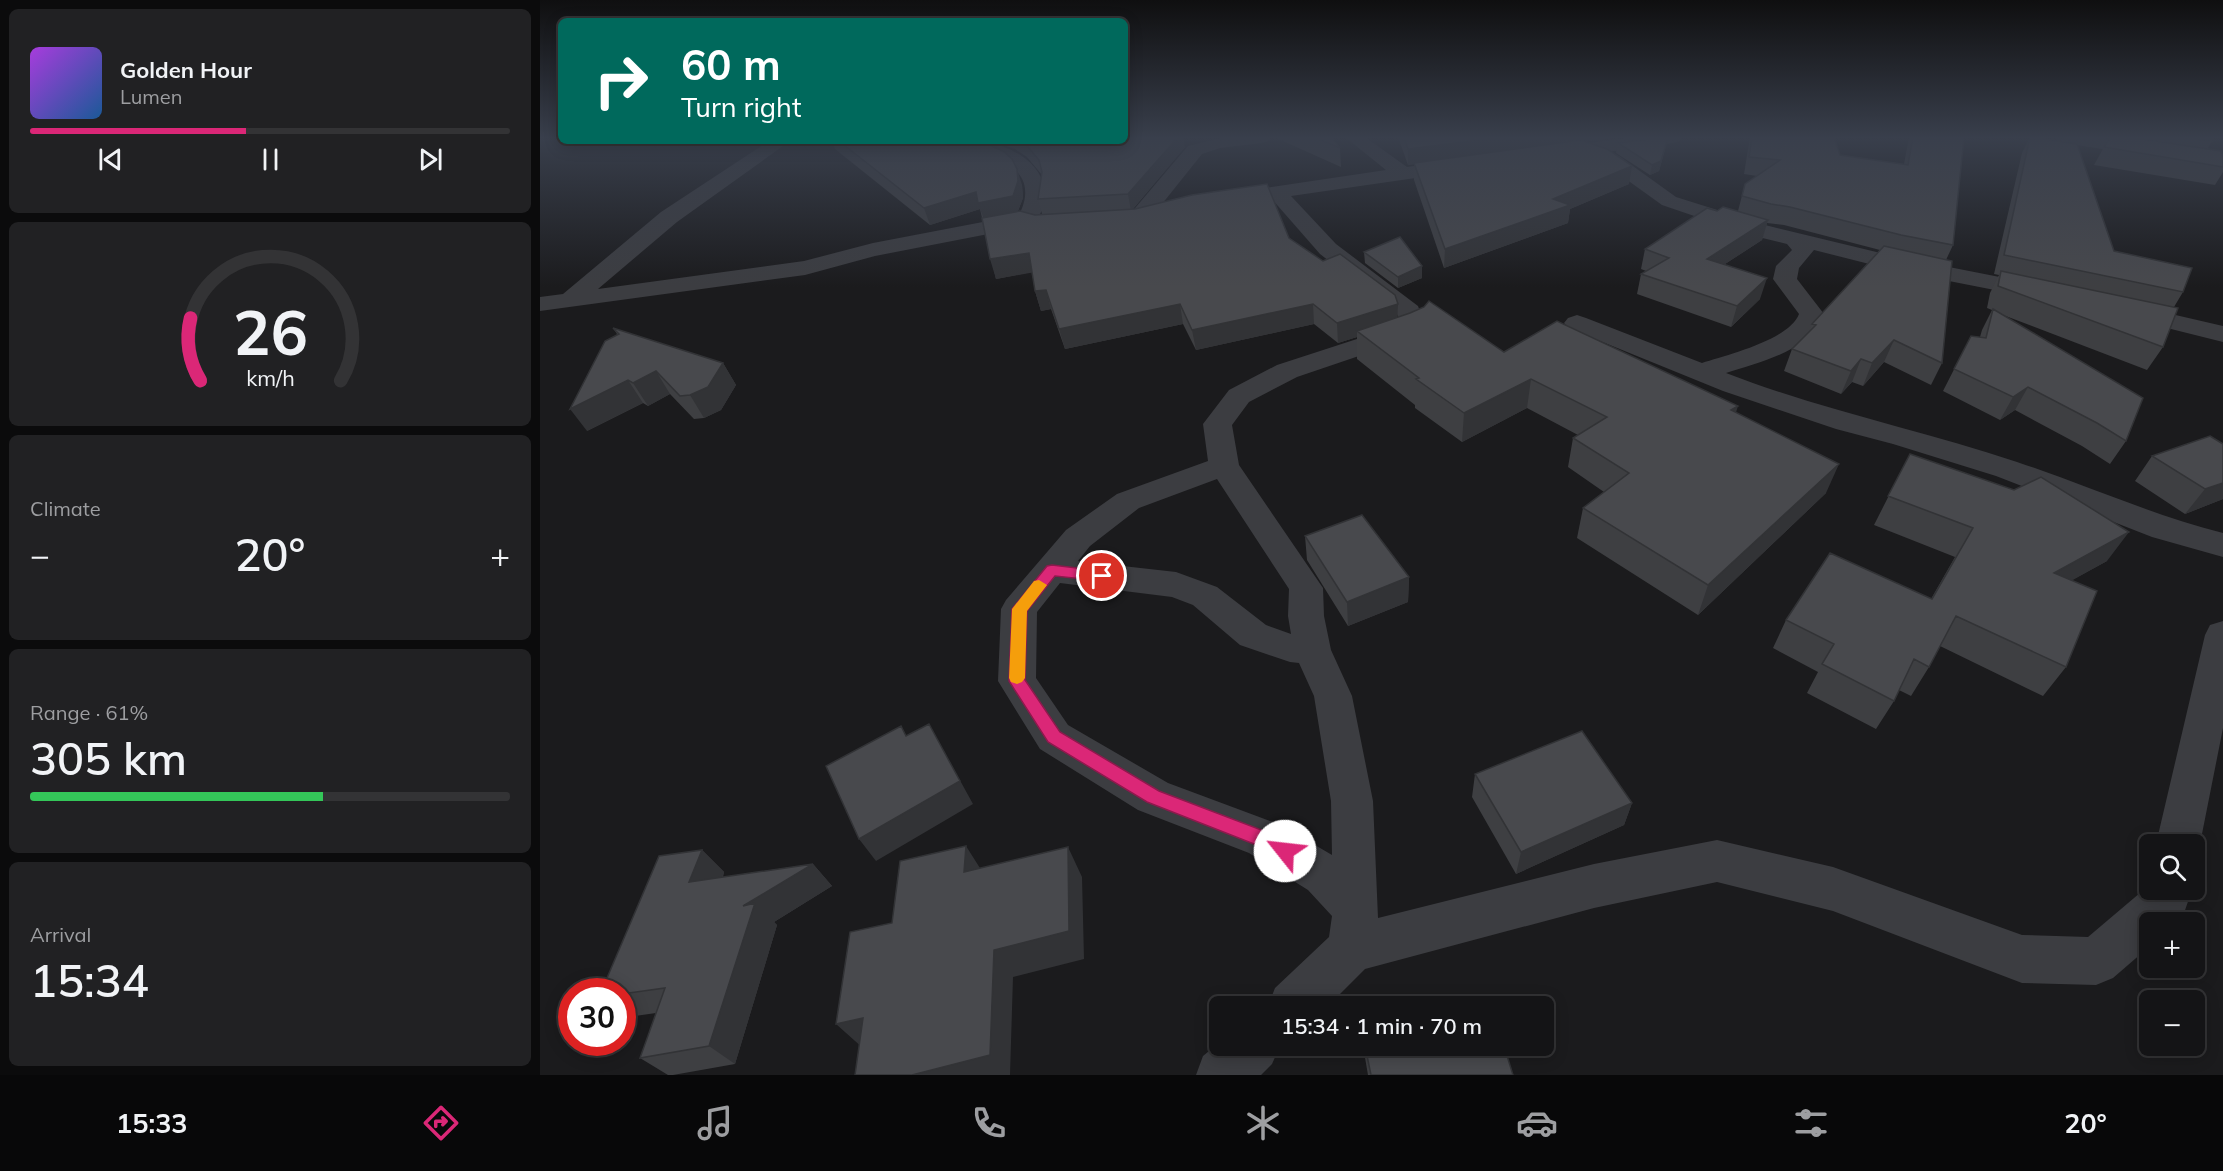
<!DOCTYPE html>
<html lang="en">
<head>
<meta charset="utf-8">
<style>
	body { margin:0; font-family:Mulish,sans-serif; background:#212123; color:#f1f3f6; height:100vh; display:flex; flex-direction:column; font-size:22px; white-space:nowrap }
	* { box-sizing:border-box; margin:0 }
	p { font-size:20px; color:#9d9ea1 }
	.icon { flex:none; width:33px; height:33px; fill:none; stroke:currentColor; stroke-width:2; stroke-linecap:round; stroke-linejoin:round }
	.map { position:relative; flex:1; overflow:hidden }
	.side { display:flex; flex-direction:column; gap:9px; padding:9px; background:#0b0b0c; width:540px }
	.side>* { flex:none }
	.hud { position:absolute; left:18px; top:18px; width:570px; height:126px; border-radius:9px; box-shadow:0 3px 15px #0003,0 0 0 2px #333335; background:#00695c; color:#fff; overflow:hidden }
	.tools { position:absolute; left:1599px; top:834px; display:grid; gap:12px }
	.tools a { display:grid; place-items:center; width:66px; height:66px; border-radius:9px; background:#141416; box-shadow:0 3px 15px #0003,0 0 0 2px #333335; font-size:30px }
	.speed { position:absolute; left:18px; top:978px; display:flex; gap:12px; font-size:30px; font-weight:700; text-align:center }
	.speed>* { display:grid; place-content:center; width:78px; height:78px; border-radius:50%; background:#141416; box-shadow:0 3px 15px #0003,0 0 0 2px #333335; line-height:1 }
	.speed .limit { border:9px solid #d22; background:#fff; color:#111 }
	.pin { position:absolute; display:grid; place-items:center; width:51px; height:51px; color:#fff; margin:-26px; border:3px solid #fff; border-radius:50%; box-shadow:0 2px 6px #0007 }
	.me { position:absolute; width:66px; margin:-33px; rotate:299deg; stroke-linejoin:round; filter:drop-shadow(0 0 4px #0008) }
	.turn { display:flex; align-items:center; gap:21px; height:126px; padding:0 24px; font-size:27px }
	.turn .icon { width:78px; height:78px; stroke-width:2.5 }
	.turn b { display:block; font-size:42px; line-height:51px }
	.big { font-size:45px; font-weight:600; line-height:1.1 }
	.side .card { flex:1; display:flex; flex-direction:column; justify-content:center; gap:9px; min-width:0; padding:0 21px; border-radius:9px; background:#212123 }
	.side .dial { align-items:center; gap:0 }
	.dial svg { height:156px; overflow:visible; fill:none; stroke:#333335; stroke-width:7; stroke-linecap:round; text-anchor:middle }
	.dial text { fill:#f1f3f6; stroke:none }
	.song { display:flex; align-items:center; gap:18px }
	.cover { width:72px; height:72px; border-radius:9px; background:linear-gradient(135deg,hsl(280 70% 55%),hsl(210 70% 35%)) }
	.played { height:6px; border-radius:3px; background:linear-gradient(90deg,#db2777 45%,#333335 45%) }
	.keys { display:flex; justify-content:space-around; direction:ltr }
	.heat { display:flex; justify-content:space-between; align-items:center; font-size:33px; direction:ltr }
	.charge { height:9px; border-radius:4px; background:linear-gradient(90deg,#34c759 61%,#333335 0) }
	.trip { position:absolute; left:669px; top:996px; width:345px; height:60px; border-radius:9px; background:#141416; box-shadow:0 3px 15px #0003,0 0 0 2px #333335; font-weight:600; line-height:60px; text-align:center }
	.menu { display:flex; height:96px; justify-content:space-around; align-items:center; background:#080809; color:#9d9ea1 }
	.menu .icon { width:42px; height:42px }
	.menu .on { color:#db2777 }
	.menu b { font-size:27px; color:#f1f3f6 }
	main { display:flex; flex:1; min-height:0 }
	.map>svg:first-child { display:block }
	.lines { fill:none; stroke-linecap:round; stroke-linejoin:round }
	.street { fill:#3c3d41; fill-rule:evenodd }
	.wall { fill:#3e3f42 }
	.shaded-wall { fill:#323336 }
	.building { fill:#48494d; stroke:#323336; stroke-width:1.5 }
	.route { fill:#db2777; stroke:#8e194d; stroke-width:1.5 }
	.slow { fill:#f59e0b }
</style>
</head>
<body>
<main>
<section class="side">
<div class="card">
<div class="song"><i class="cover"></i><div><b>Golden Hour</b><p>Lumen</p></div></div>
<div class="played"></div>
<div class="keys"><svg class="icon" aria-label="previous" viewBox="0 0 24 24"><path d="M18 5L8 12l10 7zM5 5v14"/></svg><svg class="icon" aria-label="pause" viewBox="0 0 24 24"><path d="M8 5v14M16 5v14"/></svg><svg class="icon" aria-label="next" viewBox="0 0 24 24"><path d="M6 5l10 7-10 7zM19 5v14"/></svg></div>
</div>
<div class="card dial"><svg viewBox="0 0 100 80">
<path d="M14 69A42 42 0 1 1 86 69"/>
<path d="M14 69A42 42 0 0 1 9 37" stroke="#db2777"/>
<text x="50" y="56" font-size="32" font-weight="700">26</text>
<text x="50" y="72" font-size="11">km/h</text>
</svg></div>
<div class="card"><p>Climate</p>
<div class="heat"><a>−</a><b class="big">20°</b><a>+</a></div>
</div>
<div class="card"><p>Range · 61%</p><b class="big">305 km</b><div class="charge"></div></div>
<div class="card"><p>Arrival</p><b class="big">15:34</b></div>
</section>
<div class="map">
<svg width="1683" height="1075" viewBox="0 0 1683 1075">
	<rect width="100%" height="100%" fill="#1b1b1d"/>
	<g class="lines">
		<!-- street -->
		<path class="street" d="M 685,137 L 731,137 L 729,141 L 722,143 L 680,148 L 662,154 L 606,224 L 598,225 L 590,224 L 587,219 L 590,214 L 648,146 Z
			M 805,137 L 825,137 L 867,167 L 917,160 L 924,162 L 927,166 L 924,170 L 917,172 L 751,196 L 796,244 L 878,306 L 886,328 L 882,333 L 869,339 L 757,377 L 709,402 L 692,425 L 699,465 L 783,588 L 784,616 L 791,650 L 812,696 L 833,801 L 838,918 L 1054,864 L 1177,840 L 1293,867 L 1482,935 L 1548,937 L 1607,887 L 1610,882 L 1610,890 L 1652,890 L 1643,916 L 1636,922 L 1610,922 L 1610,946 L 1573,978 L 1556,985 L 1482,983 L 1293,911 L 1177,882 L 1054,908 L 825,969 L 788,1006 L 728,1006 L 735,988 L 789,937 L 792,916 L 768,890 L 709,853 L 598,810 L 500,749 L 458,681 L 461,609 L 466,600 L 526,530 L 577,494 L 668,461 L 663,424 L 689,390 L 737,365 L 860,325 L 857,314 L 780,254 L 731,198 L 712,198 L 709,194 L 712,190 L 846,170 ZM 677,479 L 749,589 L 748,616 L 751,634 L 726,625 L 677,587 L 636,572 L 538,561 L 550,546 L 599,508 ZM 520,583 L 632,597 L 653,605 L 700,645 L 750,662 L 759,663 L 774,696 L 791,801 L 792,855 L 741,825 L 628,783 L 528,725 L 496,678 L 497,612 Z
			M 1096,137 L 1142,137 L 1140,141 L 1133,143 L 1067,152 L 1079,156 L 1136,197 L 1225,225 L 1353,256 L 1500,285 L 1509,287 L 1512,292 L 1509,297 L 1500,299 L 1353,270 L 1274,250 L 1259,268 L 1257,279 L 1284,314 C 1271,351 1220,362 1186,373 C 1281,410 1381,430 1477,462 C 1546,485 1612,515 1683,533 L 1683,557 L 1612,537 L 1456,476 L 1353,444 L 1296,429 L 1183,391 L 1028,328 L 1024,323 L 1028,318 L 1037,315 L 1046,318 L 1162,363 C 1187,355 1249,340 1259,314 L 1233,279 L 1236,266 L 1252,250 L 1247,244 L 1210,235 L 1122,205 L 1065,164 L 1045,155 L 1016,159 L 1009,157 L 1006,153 L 1009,149 L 1016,147 Z
			M 1515,137 L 1557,137 L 1683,156 L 1683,168 L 1524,143 L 1517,141 Z
			M 229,141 L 250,141 L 137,222 L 58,289 L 264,261 L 333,243 L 479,215 C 504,165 448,154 411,145 L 409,141 C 421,141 435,139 447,142 C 485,150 518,176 499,217 L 531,218 L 534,223 L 531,228 L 500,231 L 485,227 L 335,256 L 265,275 L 0,311 L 0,297 L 23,294 L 121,212 Z
			M 1588,304 L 1683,326 L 1683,342 L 1579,316 L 1576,311 L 1579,306 Z
			M 1683,621 L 1683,728 L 1660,844 L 1654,857 L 1654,844 L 1616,844 L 1665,635 L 1670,625 Z
			M 680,1042 L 680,1046 L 740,1046 L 732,1064 L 721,1075 L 656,1075 L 663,1056 Z"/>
	</g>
	<!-- wall -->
	<path class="wall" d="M 734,137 L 791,137 L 800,148 L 801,167 Z
		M 858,137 L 1081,137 L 1044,141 L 1089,184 L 1030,209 L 1028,223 L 904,268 L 874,180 L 874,164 L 868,165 Z
		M 1210,137 L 1294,137 L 1300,155 L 1364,164 L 1369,137 L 1424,137 L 1413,245 L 1406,260 L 1402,363 L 1391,385 L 1344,362 L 1323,386 L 1312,382 L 1301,394 L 1244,371 L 1252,349 L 1269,332 L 1272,324 L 1340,250 L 1244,225 L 1227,223 L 1222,240 L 1185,264 L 1220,299 L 1191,327 L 1097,294 L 1101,274 L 1106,271 L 1101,269 L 1105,249 L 1177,211 L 1198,211 L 1205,184 L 1217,176 L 1204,174 Z
		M 1490,137 L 1574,251 L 1643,292 L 1634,307 L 1623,347 L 1607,370 L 1463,315 L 1586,441 L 1570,464 L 1542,446 L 1475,410 L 1460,420 L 1403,391 L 1431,336 L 1440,337 L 1442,330 L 1452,310 L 1447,308 L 1450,293 L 1459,275 L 1454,274 L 1482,153 Z
		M 1571,137 L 1671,137 L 1672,141 L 1668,148 L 1683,157 L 1683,172 L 1675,185 L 1554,165 L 1564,147 Z
		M 292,141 L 440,141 L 482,185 L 483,198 L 478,211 L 495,215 L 502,214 L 498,199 L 502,175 L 487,157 L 475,149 L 451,141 L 585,141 L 645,147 L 593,209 L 749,238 L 783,261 L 858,304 L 857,317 L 964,352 L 1196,413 L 1286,493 L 1158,615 L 1037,538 L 1043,508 L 1064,492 L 1028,467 L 1033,438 L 1038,435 L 987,408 L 922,442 L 875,408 L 875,405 L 817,359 L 817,337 L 798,343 L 774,324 L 656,350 L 643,324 L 525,349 L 511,309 L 501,311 L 495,291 L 492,272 L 456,279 L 440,209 L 390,225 L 295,149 Z
		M 1078,143 L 1126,146 L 1119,171 L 1110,175 L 1076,153 Z
		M 824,252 L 882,278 L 858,288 L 825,263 Z
		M 73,328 L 183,363 L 196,385 L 181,410 L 164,418 L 154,419 L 130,394 L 108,406 L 103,403 L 47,431 L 77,334 Z
		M 1370,454 L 1567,561 L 1532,580 L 1526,667 L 1503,696 L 1400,646 L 1389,667 L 1371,696 L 1359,690 L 1354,701 L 1336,729 L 1267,693 L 1278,672 L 1233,648 L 1246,620 L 1391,599 L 1415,557 L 1334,525 Z
		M 1612,456 L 1683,499 L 1645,514 L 1595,481 Z
		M 765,536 L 869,577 L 868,602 L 808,626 L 767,560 Z
		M 935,774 L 1092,803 L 1084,825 L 976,874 L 932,797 Z
		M 162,850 L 184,872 L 183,877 L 273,864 L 292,886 L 234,922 L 237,925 L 195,1064 L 133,1075 L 128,1075 L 100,1058 L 116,1013 L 88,1017 L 82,1014 L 82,992 Z
		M 823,1046 L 964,1046 L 973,1075 L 828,1075 Z"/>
	<!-- shaded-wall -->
	<path class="shaded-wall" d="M 638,137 L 643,137 L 645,147 L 591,211 L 588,194 Z
		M 964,137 L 1081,137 L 868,165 L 868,149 Z
		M 1128,137 L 1119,171 L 1110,175 L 1112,165 Z
		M 1092,166 L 1089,184 L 1030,209 L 1028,223 L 904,268 L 905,249 L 1013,199 Z
		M 477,169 L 482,185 L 483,198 L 477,213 L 444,219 L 440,209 L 390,225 L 384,208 Z
		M 1228,220 L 1222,240 L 1162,279 L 1167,259 Z
		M 489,253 L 495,272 L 456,279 L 450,259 Z
		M 882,266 L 882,278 L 858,288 L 858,277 Z
		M 1227,278 L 1220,299 L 1191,327 L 1197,306 Z
		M 506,290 L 511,309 L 501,311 L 495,291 Z
		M 640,304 L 643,324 L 525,349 L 519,329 Z
		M 773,304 L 774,324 L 656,350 L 652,330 Z
		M 858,304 L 857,324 L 817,331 L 817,337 L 798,343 L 797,323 Z
		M 1354,340 L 1344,362 L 1323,386 L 1332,363 Z
		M 1321,359 L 1312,382 L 1301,394 L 1311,371 Z
		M 183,363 L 196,385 L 181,410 L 164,418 L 150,395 Z
		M 116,371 L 130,394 L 108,406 L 93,383 Z
		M 991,379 L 987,408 L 922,442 L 924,413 Z
		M 88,380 L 103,403 L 47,431 L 30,409 Z
		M 1488,387 L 1475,410 L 1460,420 L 1473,397 Z
		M 1198,406 L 1189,435 L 1191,410 Z
		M 1299,464 L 1286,493 L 1158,615 L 1168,585 Z
		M 1683,483 L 1683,499 L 1645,514 L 1665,489 Z
		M 1589,532 L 1567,561 L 1493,602 L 1514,573 Z
		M 869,577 L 868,602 L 808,626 L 807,602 Z
		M 389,724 L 433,804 L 336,861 L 319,839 Z
		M 1092,803 L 1084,825 L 976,874 L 981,852 Z
		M 426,846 L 445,876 L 424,872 Z
		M 528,847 L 542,877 L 544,959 L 473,977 L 470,1075 L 372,1075 L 454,950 Z
		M 162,850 L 184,872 L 173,904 L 149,882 Z
		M 273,864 L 292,886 L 234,922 L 237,925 L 195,1064 L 169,1046 L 203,906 Z
		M 323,1018 L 324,1049 L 296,1024 Z"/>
	<!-- building -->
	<path class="building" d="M 585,137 L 638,137 L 588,194 L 498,199 L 502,172 L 499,160 L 483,141 L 585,141 Z
		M 774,137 L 791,137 L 800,148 Z
		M 864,137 L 964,137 L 868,149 Z
		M 1128,137 L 1121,161 L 1112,165 L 1078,143 Z
		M 1212,137 L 1294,137 L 1300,155 L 1368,165 L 1373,137 L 1424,137 L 1413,245 L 1361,235 L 1250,207 L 1231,204 L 1202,196 L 1205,184 L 1240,160 L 1209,157 Z
		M 1490,137 L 1537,144 L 1574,251 L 1652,268 L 1643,292 L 1464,255 Z
		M 1571,137 L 1589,137 L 1681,151 L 1683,157 L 1683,167 L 1564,147 Z
		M 1640,137 L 1671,137 L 1672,141 Z
		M 1041,140 L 1067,149 L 1092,166 L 1013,199 L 1030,205 L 905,249 L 874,163 Z
		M 299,141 L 440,141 L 463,151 L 472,159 L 477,169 L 478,181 L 473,196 L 438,203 L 436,192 L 384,208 Z
		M 727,184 L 749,238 L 783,261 L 800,254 L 855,295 L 858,304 L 797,323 L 773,304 L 652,330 L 640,304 L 519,329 L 506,290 L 495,291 L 489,253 L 450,259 L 442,218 L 480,211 L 495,215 L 595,209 L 652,195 Z
		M 1183,207 L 1228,220 L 1167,259 L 1227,278 L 1197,306 L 1101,274 L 1129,258 L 1105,249 L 1167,208 L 1177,211 Z
		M 860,237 L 882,266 L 858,277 L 824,252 Z
		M 1344,246 L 1412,261 L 1402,363 L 1354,340 L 1332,363 L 1321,359 L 1311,371 L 1252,349 L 1276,325 L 1272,324 Z
		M 1461,271 L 1638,308 L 1623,347 L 1458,286 Z
		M 889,301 L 964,352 L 1017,321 L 1198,406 L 1191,410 L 1299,464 L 1168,585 L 1043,508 L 1089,473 L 1033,438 L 1067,417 L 991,379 L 924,413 L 876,379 L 879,378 L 817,331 L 870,313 L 884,307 Z
		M 1453,309 L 1603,398 L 1586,441 L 1557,423 L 1488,387 L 1473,397 L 1414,369 L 1431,336 L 1446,338 Z
		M 73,328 L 183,363 L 168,387 L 150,395 L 140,396 L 116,371 L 93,383 L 88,380 L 30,409 L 65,341 L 79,334 Z
		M 1670,436 L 1683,444 L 1683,483 L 1665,489 L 1612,456 Z
		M 1370,454 L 1474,490 L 1501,477 L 1589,532 L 1514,573 L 1557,591 L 1526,667 L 1416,616 L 1389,667 L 1374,659 L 1354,701 L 1282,664 L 1294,644 L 1246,620 L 1290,553 L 1392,599 L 1433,528 L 1348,496 Z
		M 822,515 L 869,577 L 807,602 L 765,536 Z
		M 389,724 L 420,781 L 319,839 L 286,766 L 361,726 L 366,736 Z
		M 1042,731 L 1092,803 L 981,852 L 935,774 Z
		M 426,846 L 424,872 L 528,847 L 529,931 L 454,950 L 450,1055 L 372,1075 L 315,1075 L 323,1018 L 296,1024 L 310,932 L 352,923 L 360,861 Z
		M 162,850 L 149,882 L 273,864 L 203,906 L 215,903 L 169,1046 L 100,1058 L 125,988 L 82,994 L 82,992 L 61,992 L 119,856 Z
		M 952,1000 L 954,1006 L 924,1006 Z
		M 825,1046 L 964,1046 L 973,1075 L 831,1075 Z"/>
	<!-- sky -->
	<linearGradient id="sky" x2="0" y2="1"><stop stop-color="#0f0f10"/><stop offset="0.48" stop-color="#393f4c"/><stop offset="1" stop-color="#393f4c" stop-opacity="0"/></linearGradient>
	<rect width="1683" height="287" fill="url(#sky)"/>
	<!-- route -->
	<path class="route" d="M 512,565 L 562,571 L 569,576 L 562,581 L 515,576 L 487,611 L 485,680 L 520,732 L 619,791 L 732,834 L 751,845 L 754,851 L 751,857 L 745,860 L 719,846 L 607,802 L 508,742 L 469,681 L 472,609 L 507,566 Z"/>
	<!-- slow -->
	<path class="slow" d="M 499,580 L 507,585 L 487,611 L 485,678 L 482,682 L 477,684 L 471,682 L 469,678 L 472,609 L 494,581 Z"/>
</svg>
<div class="tools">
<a><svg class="icon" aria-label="search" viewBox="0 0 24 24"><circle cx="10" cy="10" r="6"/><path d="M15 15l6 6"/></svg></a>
<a>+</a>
<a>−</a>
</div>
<div class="speed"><div class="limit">30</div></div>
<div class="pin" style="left:562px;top:576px;background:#d93025"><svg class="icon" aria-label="arrive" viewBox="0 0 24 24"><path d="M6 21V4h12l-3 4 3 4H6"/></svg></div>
<svg class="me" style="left:745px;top:851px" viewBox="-20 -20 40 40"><circle r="19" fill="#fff"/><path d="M0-13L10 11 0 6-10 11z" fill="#db2777"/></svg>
<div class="trip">15:34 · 1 min · 70 m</div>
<div class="hud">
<div class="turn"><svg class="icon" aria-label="right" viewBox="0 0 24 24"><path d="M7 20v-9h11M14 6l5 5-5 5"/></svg><div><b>60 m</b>Turn right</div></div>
</div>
</div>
</main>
<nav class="menu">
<b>15:33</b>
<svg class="icon on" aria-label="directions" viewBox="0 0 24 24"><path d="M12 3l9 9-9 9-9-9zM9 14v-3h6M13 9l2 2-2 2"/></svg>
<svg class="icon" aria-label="music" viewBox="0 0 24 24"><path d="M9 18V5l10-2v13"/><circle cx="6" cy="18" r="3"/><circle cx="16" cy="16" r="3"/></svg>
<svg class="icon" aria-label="phone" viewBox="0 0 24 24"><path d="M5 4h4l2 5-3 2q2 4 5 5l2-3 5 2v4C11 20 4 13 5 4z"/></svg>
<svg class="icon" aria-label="climate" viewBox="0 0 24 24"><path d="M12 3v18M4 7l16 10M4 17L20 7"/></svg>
<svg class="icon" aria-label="car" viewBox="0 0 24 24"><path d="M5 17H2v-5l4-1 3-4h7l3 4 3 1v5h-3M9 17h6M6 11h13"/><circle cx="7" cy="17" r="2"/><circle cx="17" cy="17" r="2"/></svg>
<svg class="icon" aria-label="filters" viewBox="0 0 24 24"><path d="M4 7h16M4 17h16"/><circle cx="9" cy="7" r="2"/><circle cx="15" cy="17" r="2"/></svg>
<b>20°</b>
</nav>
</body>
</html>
